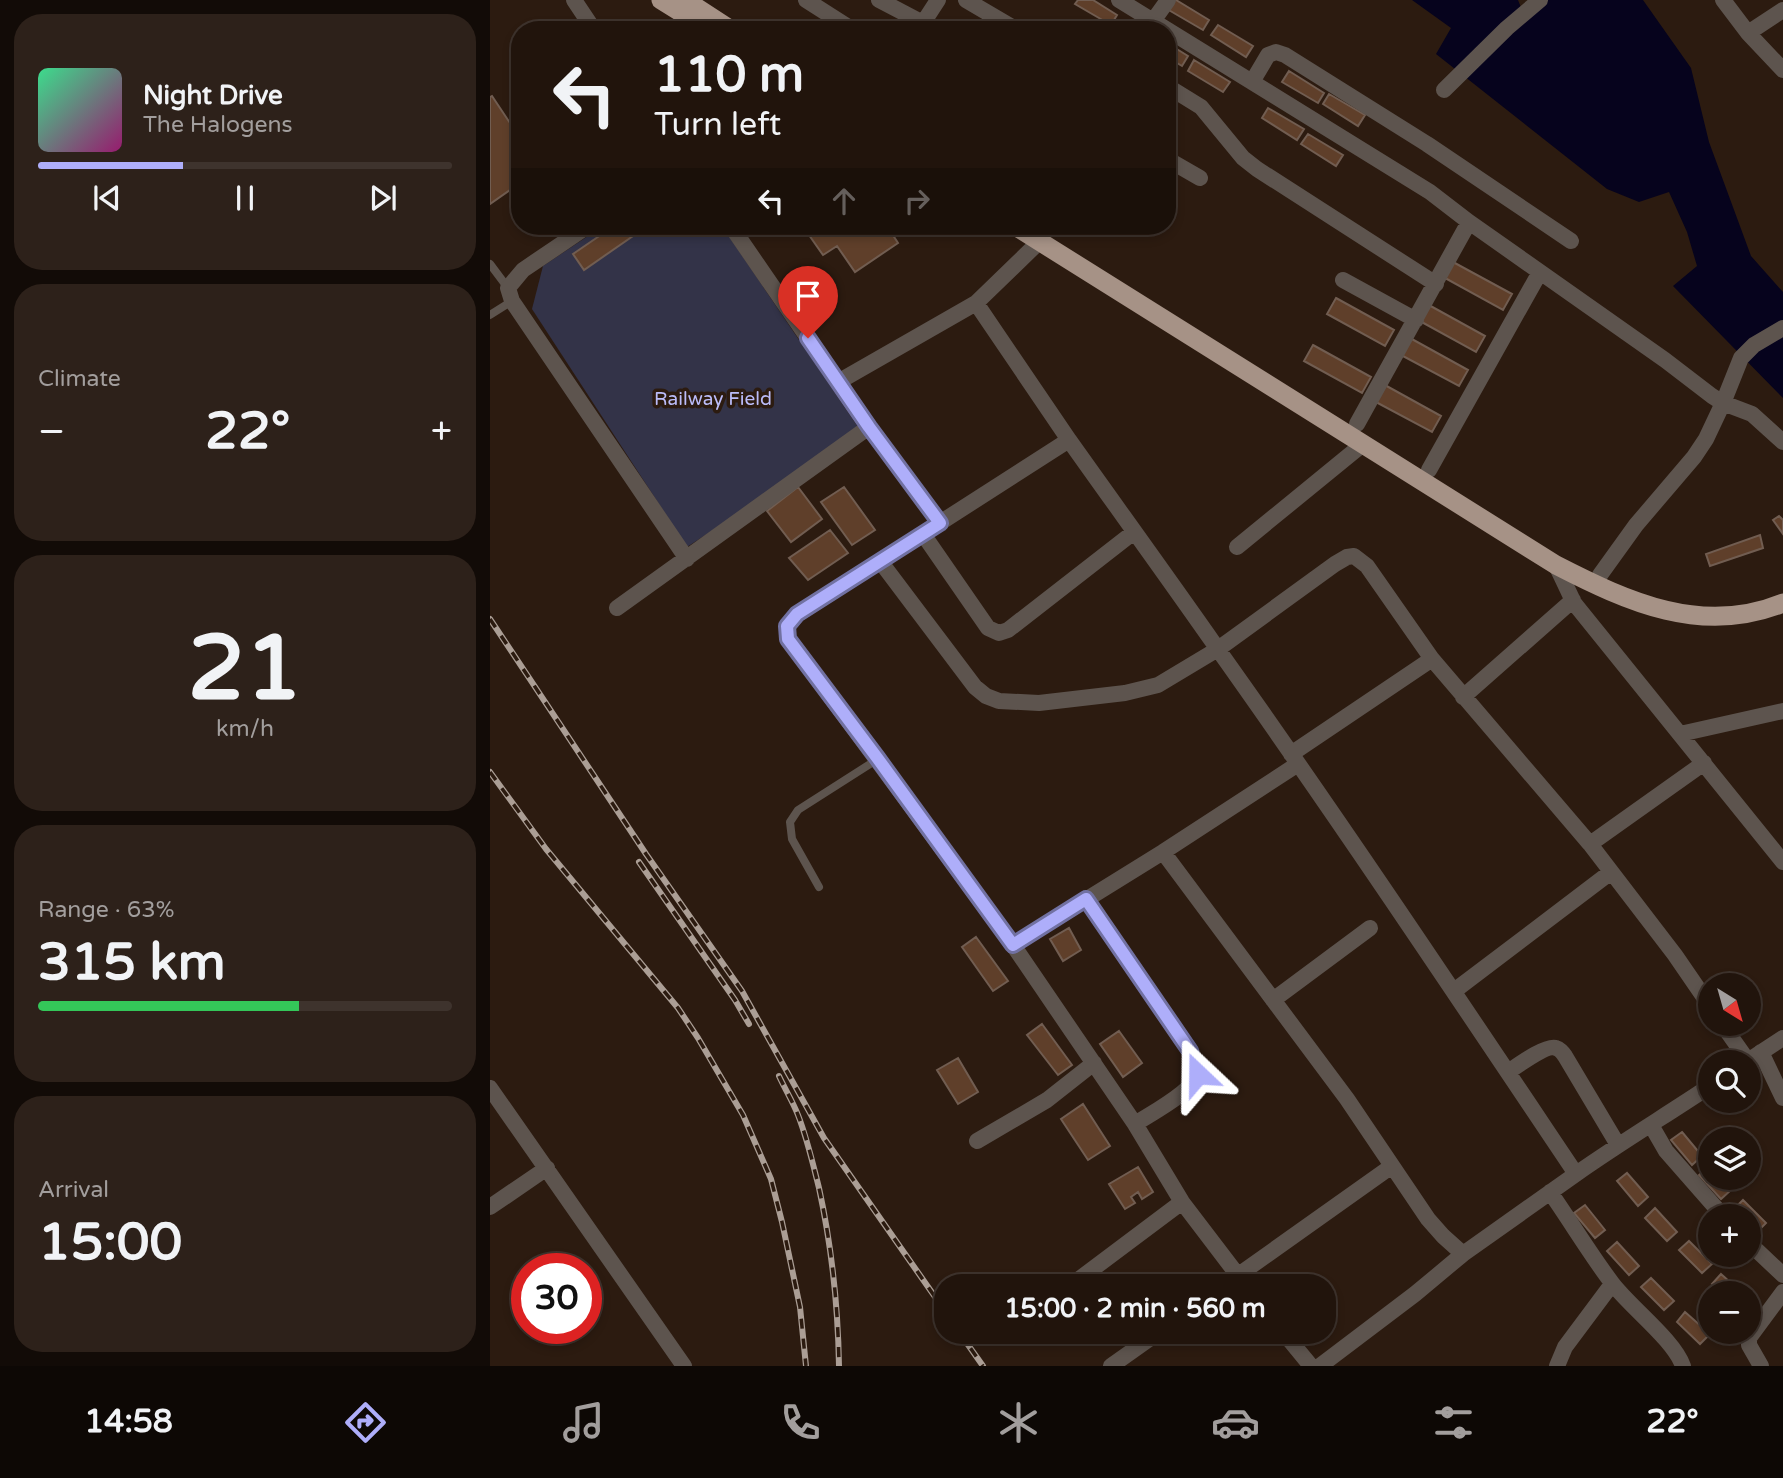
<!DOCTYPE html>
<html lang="en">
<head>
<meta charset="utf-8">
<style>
	body { margin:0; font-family:"Varela Round",sans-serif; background:#2d211a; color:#f1f3f6; height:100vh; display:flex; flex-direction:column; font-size:26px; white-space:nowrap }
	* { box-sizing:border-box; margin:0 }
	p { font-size:23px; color:#a29e9d }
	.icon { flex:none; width:38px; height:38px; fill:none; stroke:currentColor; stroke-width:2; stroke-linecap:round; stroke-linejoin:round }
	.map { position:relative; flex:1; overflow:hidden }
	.sheet { display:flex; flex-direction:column; gap:14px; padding:14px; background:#120b07; width:490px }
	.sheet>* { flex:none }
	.banner { position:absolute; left:21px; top:21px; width:665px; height:214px; border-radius:28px; box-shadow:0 4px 10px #0003,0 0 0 2px #3e332d; background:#21140c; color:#f1f3f6; overflow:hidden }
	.needle { width:46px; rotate:143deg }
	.fabs { position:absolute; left:1208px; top:973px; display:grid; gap:14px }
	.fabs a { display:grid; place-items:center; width:63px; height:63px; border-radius:50%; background:#21140c; box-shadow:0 4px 10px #0003,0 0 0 2px #3e332d; font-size:35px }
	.speed { position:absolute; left:21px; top:1253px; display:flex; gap:14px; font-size:35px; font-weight:700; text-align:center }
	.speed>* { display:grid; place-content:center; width:91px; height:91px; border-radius:50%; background:#21140c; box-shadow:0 4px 10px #0003,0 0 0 2px #3e332d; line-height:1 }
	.speed .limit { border:10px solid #d22; background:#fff; color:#111 }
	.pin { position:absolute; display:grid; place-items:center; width:60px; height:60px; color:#fff; margin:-72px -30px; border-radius:50% 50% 50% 0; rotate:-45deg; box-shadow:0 0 7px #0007 }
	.pin .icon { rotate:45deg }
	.me { position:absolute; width:77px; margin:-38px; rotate:337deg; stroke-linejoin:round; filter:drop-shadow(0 0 5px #0008) }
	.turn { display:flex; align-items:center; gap:24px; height:147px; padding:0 28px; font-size:32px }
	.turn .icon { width:91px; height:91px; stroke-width:2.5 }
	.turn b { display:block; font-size:49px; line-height:60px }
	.lanes { display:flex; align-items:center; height:66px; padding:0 28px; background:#0003; justify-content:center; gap:35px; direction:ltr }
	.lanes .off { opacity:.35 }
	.big { font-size:52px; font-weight:800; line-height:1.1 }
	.sheet .tile { flex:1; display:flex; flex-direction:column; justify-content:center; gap:10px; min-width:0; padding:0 24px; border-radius:28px; background:#2d211a }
	.sheet .dial { align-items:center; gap:0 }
	.dial b { font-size:91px; line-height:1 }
	.song { display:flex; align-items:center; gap:21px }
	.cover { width:84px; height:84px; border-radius:10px; background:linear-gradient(135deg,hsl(150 70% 55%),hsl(320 70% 35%)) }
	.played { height:7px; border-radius:4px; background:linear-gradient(90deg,#aeaefa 35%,#3e332d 35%) }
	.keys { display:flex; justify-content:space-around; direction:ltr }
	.heat { display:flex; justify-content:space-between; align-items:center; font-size:38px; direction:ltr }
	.charge { height:10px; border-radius:5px; background:linear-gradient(90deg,#34c759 63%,#3e332d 0) }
	.trip { position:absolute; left:444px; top:1274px; width:402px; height:70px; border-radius:28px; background:#21140c; box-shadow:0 4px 10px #0003,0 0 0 2px #3e332d; font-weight:800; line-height:70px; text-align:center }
	.tab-bar { display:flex; height:112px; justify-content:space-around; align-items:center; background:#0d0805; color:#a29e9d }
	.tab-bar .icon { width:49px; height:49px }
	.tab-bar .on { color:#aeaefa }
	.tab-bar b { font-size:32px; color:#f1f3f6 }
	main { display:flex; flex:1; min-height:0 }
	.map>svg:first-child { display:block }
	.green { fill:#333348 }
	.water { fill:#06031d }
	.building { fill:#5f3f2a; stroke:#715d51; stroke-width:2 }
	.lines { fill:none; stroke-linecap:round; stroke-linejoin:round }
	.service { stroke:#5d544e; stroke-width:8 }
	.minor { stroke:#5d544e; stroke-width:16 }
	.trunk { stroke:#a69286; stroke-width:19 }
	.rail-casing { stroke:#ab9e95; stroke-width:6 }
	.rail { stroke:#2c1b10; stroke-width:3.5; stroke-dasharray:10; stroke-linecap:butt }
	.route-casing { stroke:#7171a2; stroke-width:18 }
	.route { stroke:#aeaefa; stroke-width:12 }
	.labels { text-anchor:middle; stroke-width:7; stroke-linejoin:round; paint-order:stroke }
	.park-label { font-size:19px; fill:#bbbcf9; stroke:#2c1b10 }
</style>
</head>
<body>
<main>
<section class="sheet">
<div class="tile">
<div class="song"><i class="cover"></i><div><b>Night Drive</b><p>The Halogens</p></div></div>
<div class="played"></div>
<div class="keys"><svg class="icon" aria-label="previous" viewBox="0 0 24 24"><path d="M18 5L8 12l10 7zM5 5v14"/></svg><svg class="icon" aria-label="pause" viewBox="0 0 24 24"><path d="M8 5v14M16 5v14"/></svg><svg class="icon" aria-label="next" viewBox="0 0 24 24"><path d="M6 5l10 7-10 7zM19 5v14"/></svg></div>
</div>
<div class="tile"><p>Climate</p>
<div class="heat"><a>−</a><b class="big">22°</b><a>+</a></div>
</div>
<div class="tile dial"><b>21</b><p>km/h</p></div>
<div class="tile"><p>Range · 63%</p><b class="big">315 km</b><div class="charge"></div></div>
<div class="tile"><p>Arrival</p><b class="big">15:00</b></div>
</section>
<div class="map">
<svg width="1293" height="1366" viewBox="0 0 1293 1366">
	<rect width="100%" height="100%" fill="#2c1b10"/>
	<!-- green -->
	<path class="green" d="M 113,226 L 232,226 L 372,433 L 197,547 L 42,309 L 53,266 Z"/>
	<!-- water -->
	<path class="water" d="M 922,0 L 1028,0 L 1032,10 L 1056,0 L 1153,0 L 1201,68 L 1219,142 L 1261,256 L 1293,292 L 1293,398 L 1183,286 L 1207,266 L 1197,232 L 1179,192 L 1149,202 L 1117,189 L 946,54 L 961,28 Z"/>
	<!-- building -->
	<path class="building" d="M 588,0 L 603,0 L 627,15 L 621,25 L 585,4 Z
		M 683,0 L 686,0 L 719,20 L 713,30 L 677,9 Z
		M 728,25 L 763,46 L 756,57 L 721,35 Z
		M 677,43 L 698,56 L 692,66 L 677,57 Z
		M 704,60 L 740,82 L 733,92 L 698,71 Z
		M 799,71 L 834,93 L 828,103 L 792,82 Z
		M 839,94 L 875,115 L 868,126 L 833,104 Z
		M 2,96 L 30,138 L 30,183 L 0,204 L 0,97 Z
		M 778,108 L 814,129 L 807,140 L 772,118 Z
		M 818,134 L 853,155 L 846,166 L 811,144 Z
		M 124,226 L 136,226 L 143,236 L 94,270 L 83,254 Z
		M 333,226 L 397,226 L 408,243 L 365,272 L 347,246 L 333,255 L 319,235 Z
		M 963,262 L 1022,294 L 1013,310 L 955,278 Z
		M 846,298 L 904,330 L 895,346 L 837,314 Z
		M 937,304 L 995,336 L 986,352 L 928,320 Z
		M 920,338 L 978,370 L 969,386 L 911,355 Z
		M 823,345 L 881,377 L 872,393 L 814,361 Z
		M 893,384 L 951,416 L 942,432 L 884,401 Z
		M 308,487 L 332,519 L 301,542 L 277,511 Z
		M 354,487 L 385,530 L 362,545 L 331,502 Z
		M 1289,516 L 1293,520 L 1293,534 L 1283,520 Z
		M 340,530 L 358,553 L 318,580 L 299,558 Z
		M 1270,535 L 1273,548 L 1220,566 L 1216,554 Z
		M 579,928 L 591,950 L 573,961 L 560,939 Z
		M 486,937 L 518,981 L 503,991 L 472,947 Z
		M 552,1024 L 582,1065 L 568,1075 L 537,1035 Z
		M 629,1031 L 652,1063 L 633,1077 L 610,1044 Z
		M 468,1058 L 488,1092 L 468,1104 L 447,1070 Z
		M 593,1104 L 620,1146 L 598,1160 L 571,1119 Z
		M 1192,1132 L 1212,1156 L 1202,1165 L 1181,1140 Z
		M 1219,1166 L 1220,1178 L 1230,1178 L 1241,1190 L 1231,1199 L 1209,1175 Z
		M 648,1167 L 663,1192 L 652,1199 L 648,1192 L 641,1197 L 645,1203 L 635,1209 L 619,1184 Z
		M 1137,1173 L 1158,1197 L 1148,1206 L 1127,1181 Z
		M 1253,1200 L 1276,1223 L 1266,1233 L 1258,1225 L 1258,1216 L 1250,1216 L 1243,1210 Z
		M 1095,1205 L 1115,1230 L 1105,1238 L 1084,1213 Z
		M 1165,1208 L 1187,1232 L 1177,1241 L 1155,1218 Z
		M 1199,1241 L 1222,1264 L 1212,1273 L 1189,1250 Z
		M 1127,1242 L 1149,1266 L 1139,1275 L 1117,1251 Z
		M 1231,1274 L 1252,1293 L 1232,1293 L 1222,1284 Z
		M 1161,1278 L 1184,1301 L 1174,1310 L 1151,1287 Z
		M 1195,1312 L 1220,1334 L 1210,1344 L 1187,1322 Z"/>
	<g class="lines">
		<!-- service -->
		<path class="service" d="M 0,264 L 18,288
			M 0,315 L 22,301
			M 329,887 L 302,839 L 300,822 L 308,810 L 388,759"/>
		<!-- minor -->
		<path class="minor" d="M 84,0 L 104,30
			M 316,0 L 363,30
			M 389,0 L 433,23 L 429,30
			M 476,0 L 527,30
			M 629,0 L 940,192 L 979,222 L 1175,360 L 1222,396 L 1233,403 L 1262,414 L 1293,442
			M 1233,0 L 1258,33 L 1293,70
			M 433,23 L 448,0
			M 658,28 L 678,0
			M 1258,33 L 1293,10
			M 762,82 L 778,55 L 786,52 L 795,55 L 937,144 L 1081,241
			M 677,86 L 711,107 L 753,158 L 767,169 L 946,284
			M 954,90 L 1017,28 L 1050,0
			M 677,159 L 710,178
			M 98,226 L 33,270 L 18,288 L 22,301 L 197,559
			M 241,226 L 379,427 L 450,523
			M 550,241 L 486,303 L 579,440 L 308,614 L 297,626 L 298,639 L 523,945 L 645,1124 L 692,1202 L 756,1286
			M 853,280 L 926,320
			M 348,382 L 486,303
			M 867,424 L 979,222
			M 579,440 C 628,509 678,578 727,648 C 850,821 968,998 1086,1174 C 1130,1143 1175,1116 1220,1086
			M 939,470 L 1050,272
			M 433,534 L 498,628 L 509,633 L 518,630 L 644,532
			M 747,547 L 873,444
			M 390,561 L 485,687 L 496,696 L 509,701 L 549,703 L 635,693 L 668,685 L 728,649 L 845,564 L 857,557 L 864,556 L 877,566 L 942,659 L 1100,844
			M 1066,565 L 1084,603 L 1293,862
			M 1110,575 L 1146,525 L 1204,457 L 1216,439 L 1233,403 L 1251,358 L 1264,345 L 1293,328
			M 127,608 L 379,427
			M 973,697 L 1083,600
			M 1190,734 L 1293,711
			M 801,754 L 942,659
			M 1214,763 L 1100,844 L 1185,955 L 1220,1006
			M 673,852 L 857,1099 L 938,1219 L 953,1236 L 973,1254
			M 596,899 L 700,1051 C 703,1058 707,1065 707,1072 C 707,1090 660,1114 645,1124
			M 523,945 L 673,852 L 808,764
			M 964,991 L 1121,872
			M 783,1000 L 880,928
			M 1232,1024 L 1258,1061
			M 1271,1052 L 1293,1098
			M 1264,1057 L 1293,1038
			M 1018,1072 C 1027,1066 1057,1044 1066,1048 C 1069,1049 1073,1053 1075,1056 L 1128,1145
			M 0,1088 L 194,1366
			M 1161,1125 L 1176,1151 L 1233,1216
			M 487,1141 L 557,1100 L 604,1063
			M 1060,1192 C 1081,1222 1100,1254 1122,1283 C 1140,1307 1184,1340 1193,1366
			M 0,1207 L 57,1168
			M 1258,1242 L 1293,1275
			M 580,1286 L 692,1202
			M 733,1286 L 902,1166
			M 793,1332 L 821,1366
			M 621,1366 L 669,1332
			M 830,1366 L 925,1294 L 973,1254 L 1086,1174
			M 1067,1366 L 1075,1347 L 1122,1284
			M 1271,1366 L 1259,1345 L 1259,1338 L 1293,1292"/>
		<!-- trunk -->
		<path class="trunk" d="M 171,0 L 208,23
			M 195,0 L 241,30
			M 525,226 L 1066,565 C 1138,602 1212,636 1293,603"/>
		<!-- rail casing -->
		<g class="rail-casing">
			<path id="rail" d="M 0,619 L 156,854 L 252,991 L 334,1138 L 457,1314
				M 0,772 L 56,849 L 188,1008 L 208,1038 L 253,1115 L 281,1179 L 292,1222 L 310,1307 L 316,1366
				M 149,862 L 245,1000 L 259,1024
				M 289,1076 C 295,1089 303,1102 308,1115 C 317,1138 323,1164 329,1188 C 342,1248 348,1305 349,1366
				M 469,1332 L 493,1366"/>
		</g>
		<!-- rail -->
		<use href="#rail" class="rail"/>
	</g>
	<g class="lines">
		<!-- route casing -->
		<g class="route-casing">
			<path id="route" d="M 318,338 L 379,427 L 450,523 L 307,614 L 297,626 L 298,639 L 388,759 L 523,945 L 596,899 L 700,1051 L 708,1074"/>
		</g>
		<!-- route -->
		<use href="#route" class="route"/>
	</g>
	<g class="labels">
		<!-- park labels -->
		<g class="park-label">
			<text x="223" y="405">Railway Field</text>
		</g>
	</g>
</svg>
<div class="fabs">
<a><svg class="needle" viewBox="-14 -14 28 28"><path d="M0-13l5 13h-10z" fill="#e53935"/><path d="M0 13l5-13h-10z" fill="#a29e9d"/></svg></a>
<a><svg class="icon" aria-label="search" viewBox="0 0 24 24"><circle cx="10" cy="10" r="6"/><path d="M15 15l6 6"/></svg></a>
<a><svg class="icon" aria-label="layers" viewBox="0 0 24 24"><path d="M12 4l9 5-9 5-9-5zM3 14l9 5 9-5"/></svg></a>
<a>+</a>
<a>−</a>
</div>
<div class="speed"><div class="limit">30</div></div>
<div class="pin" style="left:318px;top:338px;background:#d93025"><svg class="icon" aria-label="arrive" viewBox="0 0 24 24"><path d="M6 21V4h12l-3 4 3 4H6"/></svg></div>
<svg class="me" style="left:708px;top:1074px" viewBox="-20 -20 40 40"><path d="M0-17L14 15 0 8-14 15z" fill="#aeaefa" stroke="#fff" stroke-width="4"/></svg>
<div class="trip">15:00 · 2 min · 560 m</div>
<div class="banner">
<div class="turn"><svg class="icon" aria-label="left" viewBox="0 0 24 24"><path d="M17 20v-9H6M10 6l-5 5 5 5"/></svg><div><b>110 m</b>Turn left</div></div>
<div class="lanes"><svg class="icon" aria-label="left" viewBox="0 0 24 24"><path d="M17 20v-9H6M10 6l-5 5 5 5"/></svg><svg class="icon off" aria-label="ahead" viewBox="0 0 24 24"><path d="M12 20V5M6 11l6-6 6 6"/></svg><svg class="icon off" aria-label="right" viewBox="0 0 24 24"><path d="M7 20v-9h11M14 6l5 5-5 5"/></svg></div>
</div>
</div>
</main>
<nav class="tab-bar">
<b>14:58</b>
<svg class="icon on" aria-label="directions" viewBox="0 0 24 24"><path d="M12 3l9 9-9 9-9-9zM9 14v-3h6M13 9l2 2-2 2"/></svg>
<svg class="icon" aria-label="music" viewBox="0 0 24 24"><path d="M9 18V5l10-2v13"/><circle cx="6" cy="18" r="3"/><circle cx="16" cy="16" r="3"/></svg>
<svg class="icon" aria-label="phone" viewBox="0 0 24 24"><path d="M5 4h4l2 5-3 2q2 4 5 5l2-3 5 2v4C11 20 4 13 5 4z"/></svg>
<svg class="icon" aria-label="climate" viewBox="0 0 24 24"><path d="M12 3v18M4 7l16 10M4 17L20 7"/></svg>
<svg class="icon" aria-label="car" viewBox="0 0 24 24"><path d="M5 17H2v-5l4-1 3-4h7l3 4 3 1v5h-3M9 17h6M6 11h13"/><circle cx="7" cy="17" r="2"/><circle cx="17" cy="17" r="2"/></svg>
<svg class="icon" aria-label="filters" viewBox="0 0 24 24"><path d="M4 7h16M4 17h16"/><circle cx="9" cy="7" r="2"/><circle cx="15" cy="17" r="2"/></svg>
<b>22°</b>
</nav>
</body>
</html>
